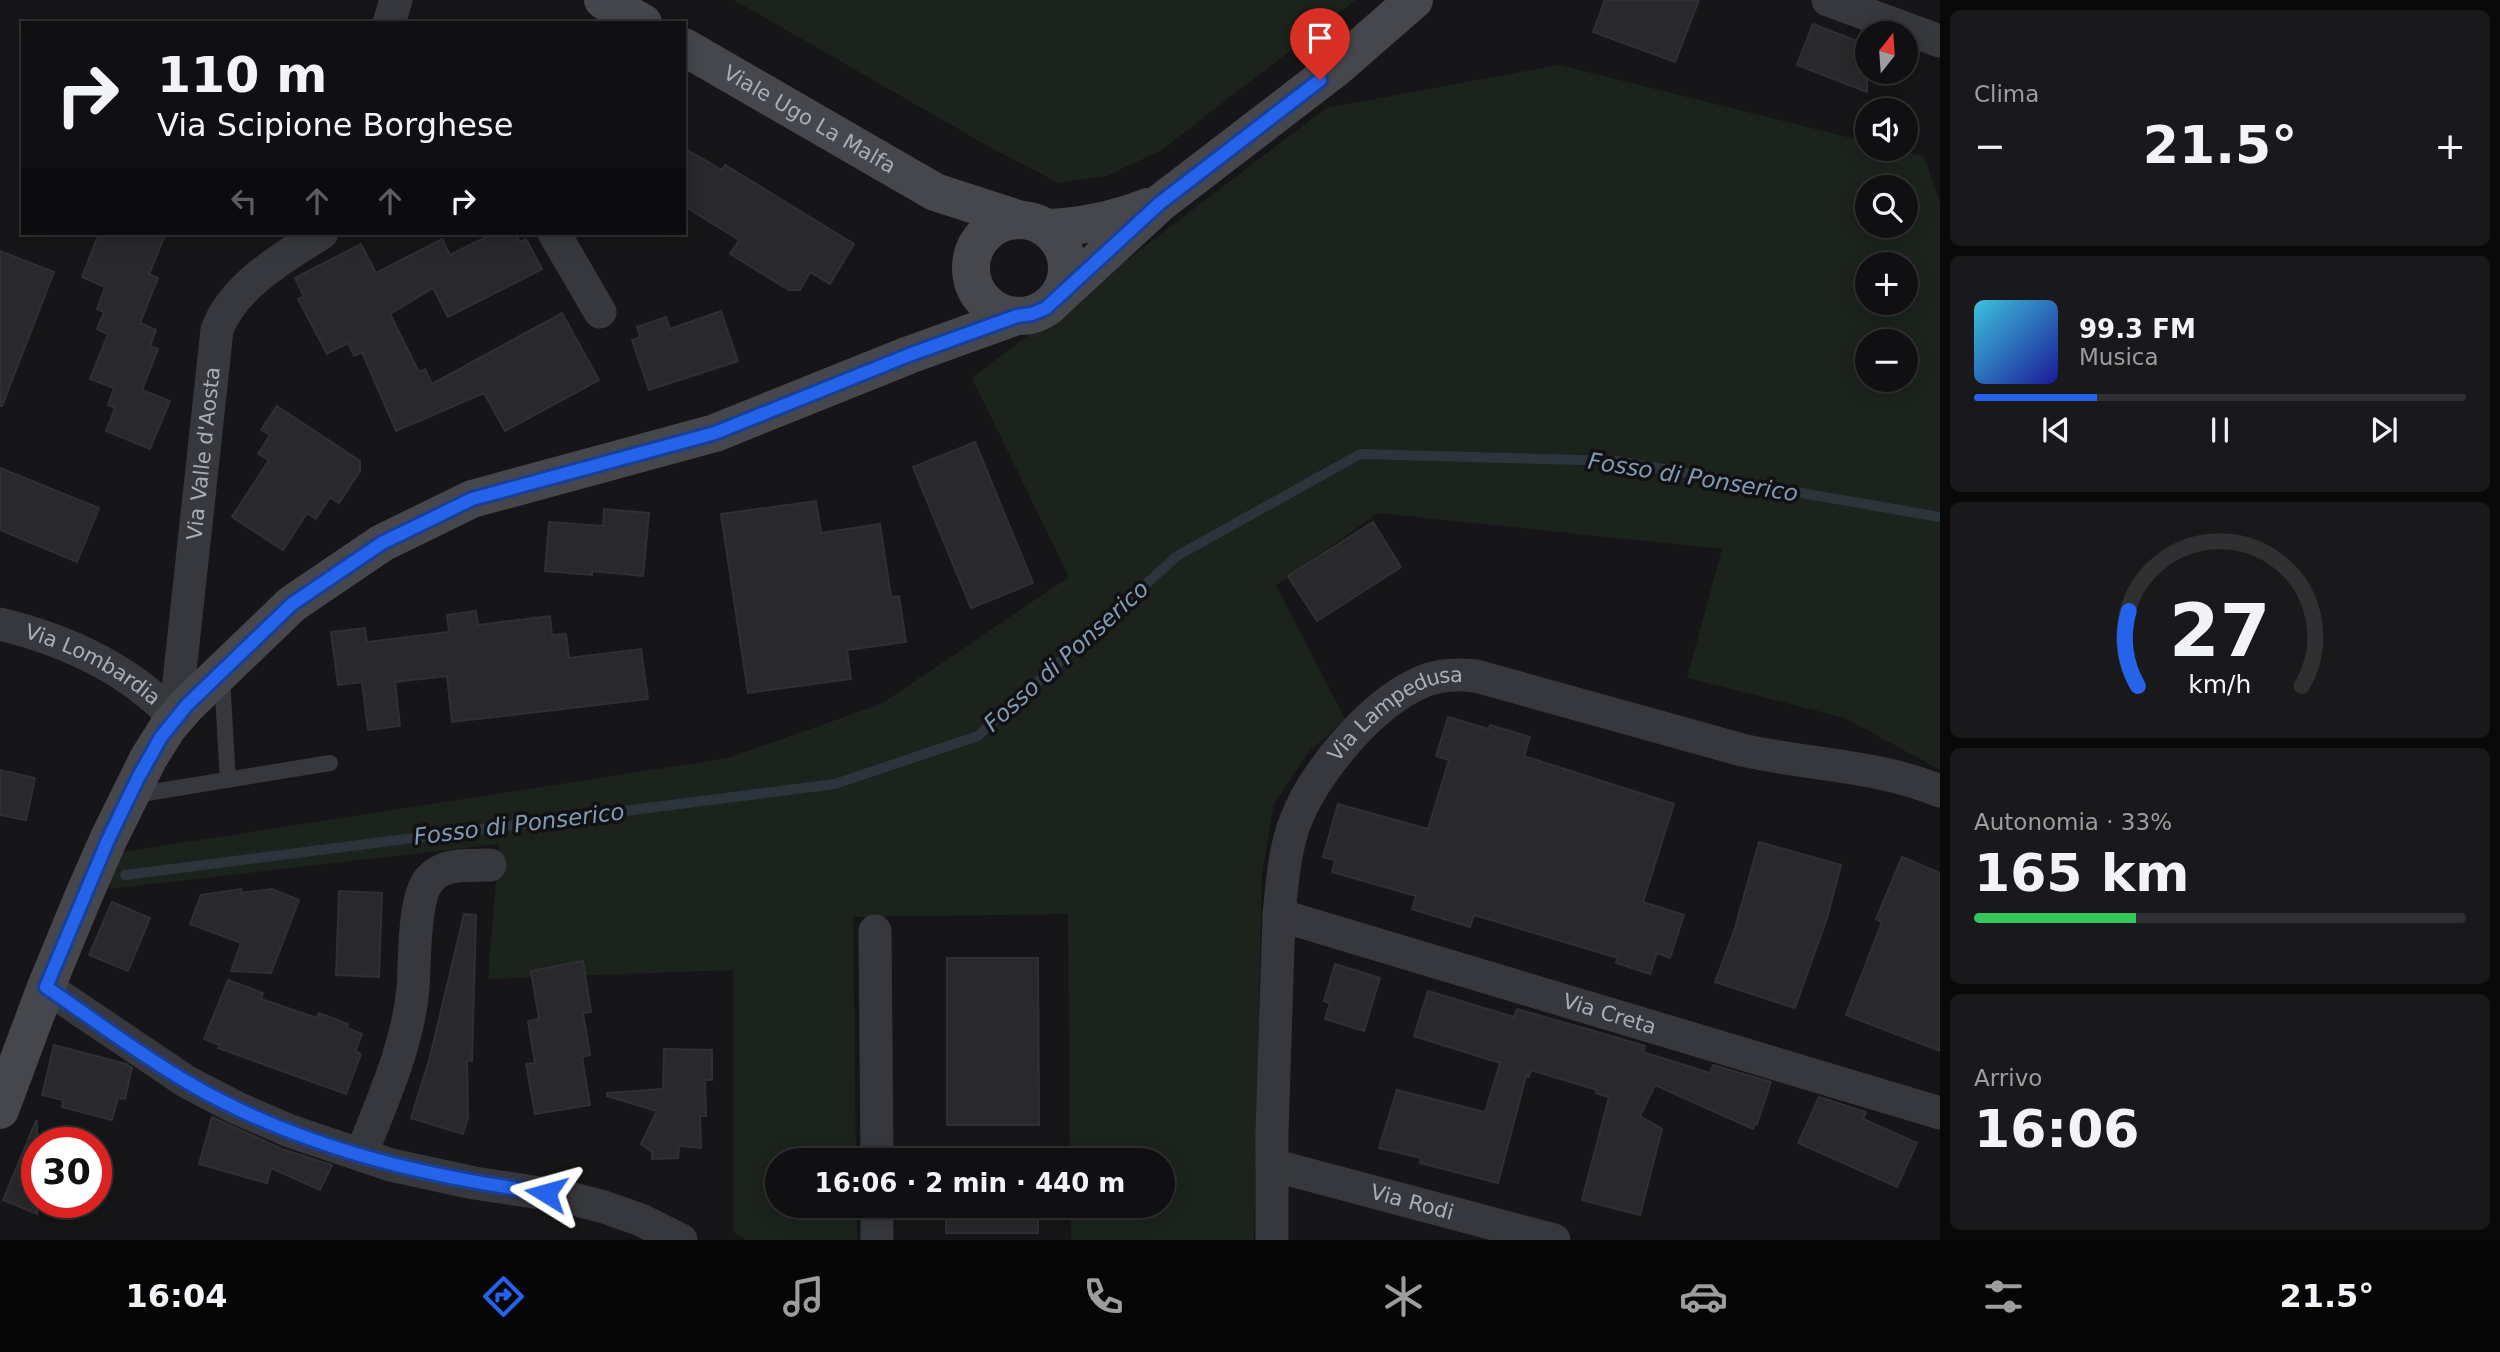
<!DOCTYPE html>
<html lang="it">
<head>
<meta charset="utf-8">
<style>
	body { margin:0; font-family:"DejaVu Sans",sans-serif; background:#19191b; color:#f1f3f6; height:100vh; display:flex; flex-direction:column; font-size:26px; white-space:nowrap }
	* { box-sizing:border-box; margin:0 }
	p { font-size:23px; color:#9c9d9f }
	.icon { flex:none; width:38px; height:38px; fill:none; stroke:currentColor; stroke-width:2; stroke-linecap:round; stroke-linejoin:round }
	.map { position:relative; flex:1; overflow:hidden }
	.sheet { display:flex; flex-direction:column; gap:10px; padding:10px; background:#09090a; width:560px }
	.sheet>* { flex:none }
	.banner { position:absolute; left:21px; top:21px; width:665px; height:214px; border-radius:0px; box-shadow:0 4px 18px #0003,0 0 0 2px #303032; background:#101012; color:#f1f3f6; overflow:hidden }
	.needle { width:46px; rotate:17deg }
	.buttons { position:absolute; left:1855px; top:21px; display:grid; gap:14px }
	.buttons a { display:grid; place-items:center; width:63px; height:63px; border-radius:50%; background:#101012; box-shadow:0 4px 18px #0003,0 0 0 2px #303032; font-size:35px }
	.speed { position:absolute; left:21px; top:1127px; display:flex; gap:14px; font-size:35px; font-weight:700; text-align:center }
	.speed>* { display:grid; place-content:center; width:91px; height:91px; border-radius:50%; background:#101012; box-shadow:0 4px 18px #0003,0 0 0 2px #303032; line-height:1 }
	.speed .limit { border:10px solid #d22; background:#fff; color:#111 }
	.pin { position:absolute; display:grid; place-items:center; width:60px; height:60px; color:#fff; margin:-72px -30px; border-radius:50% 50% 50% 0; rotate:-45deg; box-shadow:0 0 7px #0007 }
	.pin .icon { rotate:45deg }
	.me { position:absolute; width:77px; margin:-38px; rotate:278deg; stroke-linejoin:round; filter:drop-shadow(0 0 5px #0008) }
	.turn { display:flex; align-items:center; gap:24px; height:147px; padding:0 21px; font-size:32px }
	.turn .icon { width:91px; height:91px; stroke-width:2.5 }
	.turn b { display:block; font-size:49px; line-height:60px }
	.lanes { display:flex; align-items:center; height:66px; padding:0 21px; background:#0003; justify-content:center; gap:35px; direction:ltr }
	.lanes .off { opacity:.35 }
	.big { font-size:52px; font-weight:800; line-height:1.1 }
	.sheet .tile { flex:1; display:flex; flex-direction:column; justify-content:center; gap:10px; min-width:0; padding:0 24px; border-radius:10px; background:#19191b }
	.sheet .dial { align-items:center; gap:0 }
	.dial svg { height:182px; overflow:visible; fill:none; stroke:#303032; stroke-width:7; stroke-linecap:round; text-anchor:middle }
	.dial text { fill:#f1f3f6; stroke:none }
	.song { display:flex; align-items:center; gap:21px }
	.cover { width:84px; height:84px; border-radius:10px; background:linear-gradient(135deg,hsl(190 70% 55%),hsl(240 70% 35%)) }
	.played { height:7px; border-radius:4px; background:linear-gradient(90deg,#2563eb 25%,#303032 25%) }
	.keys { display:flex; justify-content:space-around; direction:ltr }
	.heat { display:flex; justify-content:space-between; align-items:center; font-size:38px; direction:ltr }
	.charge { height:10px; border-radius:5px; background:linear-gradient(90deg,#34c759 33%,#303032 0) }
	.trip { position:absolute; left:765px; top:1148px; width:410px; height:70px; border-radius:35px; background:#101012; box-shadow:0 4px 18px #0003,0 0 0 2px #303032; font-weight:800; line-height:70px; text-align:center }
	.dock { display:flex; height:112px; justify-content:space-around; align-items:center; background:#060607; color:#9c9d9f }
	.dock .icon { width:49px; height:49px }
	.dock .active { color:#2563eb }
	.dock b { font-size:32px; color:#f1f3f6 }
	main { display:flex; flex:1; min-height:0 }
	.map>svg:first-child { display:block }
	.green { fill:#1c231d; fill-rule:evenodd }
	.lines { fill:none; stroke-linecap:round; stroke-linejoin:round }
	.stream { stroke:#2c353c; stroke-width:10 }
	.building { fill:#29292c; stroke:#303034; stroke-width:2 }
	.lane { stroke:#37383d; stroke-width:16 }
	.street { stroke:#37383d; stroke-width:33 }
	.secondary { stroke:#45474d; stroke-width:38 }
	.route-casing { stroke:#184099; stroke-width:18 }
	.route { stroke:#2563eb; stroke-width:12 }
	.labels { text-anchor:middle; stroke-width:7; stroke-linejoin:round; paint-order:stroke }
	.street-label { font-size:21px; fill:#a8adb8; stroke:#111113 }
	.water-label { font-size:23px; font-style:italic; fill:#7f9bb3; stroke:#111113 }
</style>
</head>
<body>
<main>
<div class="map">
<svg width="1940" height="1240" viewBox="0 0 1940 1240">
	<rect width="100%" height="100%" fill="#161618"/>
	<!-- green -->
	<path class="green" d="M 734,0 L 1356,0 L 1160,151 L 1106,176 L 1059,183 L 993,149 Z
		M 1559,65 L 1867,142 L 1867,149 L 1895,149 L 1924,156 L 1940,203 L 1940,770 L 1845,718 L 1687,678 L 1722,549 L 1378,513 L 1276,585 L 1345,719 L 1308,753 L 1274,804 L 1262,875 L 1254,1240 L 1071,1240 L 1071,1206 L 1162,1206 L 1162,1160 L 1070,1160 L 1068,914 L 853,917 L 856,1160 L 777,1160 L 777,1206 L 857,1206 L 857,1240 L 746,1240 L 733,1232 L 733,970 L 488,979 L 499,844 L 100,890 L 122,852 L 728,758 L 881,704 L 1069,577 L 972,378 L 1326,108 ZM 1867,187 L 1906,187 L 1906,226 L 1867,226 ZM 1867,264 L 1906,264 L 1906,303 L 1867,303 ZM 1867,341 L 1906,341 L 1906,380 L 1867,380 Z"/>
	<g class="lines">
		<!-- stream -->
		<path class="stream" d="M 125,875 L 835,784 L 978,736 L 1177,556 L 1360,454 L 1617,461 L 1940,517"/>
	</g>
	<!-- building -->
	<path class="building" d="M 1605,0 L 1699,0 L 1675,62 L 1593,32 Z
		M 1813,24 L 1867,45 L 1867,92 L 1797,65 Z
		M 684,148 L 722,170 L 725,165 L 854,244 L 830,284 L 810,272 L 800,290 L 789,290 L 730,254 L 739,240 L 684,206 Z
		M 99,233 L 166,233 L 149,274 L 158,278 L 140,323 L 156,330 L 150,346 L 158,349 L 142,390 L 170,401 L 150,449 L 106,431 L 115,408 L 108,405 L 114,388 L 90,379 L 108,334 L 97,329 L 104,312 L 97,309 L 105,287 L 82,277 Z
		M 494,233 L 515,233 L 520,242 L 526,239 L 542,269 L 448,317 L 433,288 L 390,314 L 419,372 L 425,369 L 432,384 L 562,313 L 599,380 L 505,431 L 484,393 L 396,431 L 362,352 L 354,356 L 348,343 L 327,354 L 298,299 L 304,297 L 295,278 L 361,244 L 376,273 L 442,239 L 450,255 Z
		M 0,251 L 54,272 L 2,406 L 0,406 Z
		M 721,311 L 738,361 L 649,390 L 632,340 L 640,337 L 637,327 L 666,317 L 670,329 Z
		M 277,406 L 360,461 L 360,471 L 339,503 L 330,497 L 316,519 L 307,513 L 283,550 L 232,517 L 269,460 L 258,454 L 270,435 L 261,430 Z
		M 975,442 L 1033,583 L 971,608 L 913,467 Z
		M 0,468 L 99,508 L 77,562 L 0,530 Z
		M 816,501 L 821,533 L 880,524 L 891,597 L 899,596 L 906,642 L 847,650 L 851,679 L 748,693 L 721,514 Z
		M 604,509 L 649,513 L 643,576 L 592,571 L 592,575 L 545,571 L 549,522 L 603,526 Z
		M 1373,522 L 1401,567 L 1317,621 L 1288,576 Z
		M 476,611 L 478,625 L 550,616 L 552,635 L 566,634 L 569,658 L 641,649 L 648,699 L 452,722 L 447,676 L 395,682 L 400,726 L 368,730 L 362,682 L 338,685 L 331,632 L 365,628 L 367,642 L 449,632 L 447,615 Z
		M 1448,717 L 1489,729 L 1490,725 L 1530,737 L 1524,756 L 1674,804 L 1643,902 L 1684,915 L 1670,958 L 1657,953 L 1650,974 L 1616,963 L 1618,958 L 1474,915 L 1470,927 L 1412,909 L 1416,896 L 1332,872 L 1335,860 L 1323,857 L 1338,804 L 1428,829 L 1449,760 L 1436,756 Z
		M 0,770 L 35,778 L 26,820 L 0,815 Z
		M 1759,842 L 1841,865 L 1827,918 L 1795,1008 L 1715,982 L 1735,928 Z
		M 1902,857 L 1940,873 L 1940,1051 L 1846,1015 L 1882,922 L 1876,919 Z
		M 241,889 L 242,893 L 272,889 L 299,900 L 271,973 L 231,971 L 241,943 L 190,924 L 201,895 Z
		M 339,891 L 382,893 L 379,977 L 336,975 Z
		M 112,902 L 150,918 L 128,971 L 89,955 Z
		M 464,914 L 476,915 L 472,1061 L 467,1060 L 468,1118 L 463,1134 L 411,1118 L 430,1057 Z
		M 947,958 L 1038,958 L 1039,1125 L 947,1125 Z
		M 583,961 L 591,1012 L 583,1013 L 590,1055 L 582,1057 L 590,1105 L 535,1114 L 526,1064 L 535,1063 L 528,1021 L 539,1019 L 531,971 Z
		M 1335,964 L 1380,978 L 1364,1031 L 1325,1019 L 1330,1003 L 1324,1001 Z
		M 228,980 L 263,993 L 261,999 L 317,1018 L 319,1013 L 348,1024 L 347,1028 L 362,1034 L 355,1051 L 361,1054 L 346,1094 L 218,1048 L 220,1045 L 204,1039 Z
		M 1428,991 L 1514,1017 L 1517,1009 L 1608,1035 L 1645,1046 L 1643,1052 L 1710,1073 L 1713,1065 L 1771,1082 L 1757,1124 L 1755,1123 L 1753,1129 L 1655,1085 L 1640,1116 L 1662,1129 L 1640,1215 L 1582,1200 L 1609,1097 L 1596,1093 L 1597,1090 L 1531,1070 L 1529,1077 L 1526,1076 L 1498,1183 L 1420,1163 L 1421,1158 L 1379,1148 L 1397,1090 L 1485,1112 L 1500,1063 L 1414,1036 Z
		M 54,1045 L 126,1064 L 132,1068 L 125,1099 L 118,1098 L 112,1120 L 62,1107 L 63,1100 L 42,1095 Z
		M 664,1049 L 712,1050 L 712,1080 L 705,1080 L 706,1116 L 700,1116 L 701,1148 L 679,1146 L 678,1158 L 652,1159 L 652,1152 L 641,1144 L 657,1111 L 607,1096 L 607,1093 L 663,1089 Z
		M 1819,1097 L 1866,1112 L 1863,1119 L 1917,1143 L 1897,1187 L 1798,1143 Z
		M 212,1117 L 282,1149 L 332,1165 L 320,1190 L 271,1168 L 267,1183 L 199,1164 Z
		M 36,1121 L 37,1121 L 37,1214 L 3,1200 Z
		M 946,1206 L 1038,1206 L 1038,1233 L 946,1233 Z"/>
	<g class="lines">
		<!-- lane -->
		<path class="lane" d="M 222,678 L 228,780
			M 135,795 L 330,763"/>
		<!-- street -->
		<g class="street">
			<path d="M 1828,0 L 1940,41"/>
			<path d="M 389,23 L 396,0"/>
			<path d="M 554,233 L 600,312"/>
			<path id="s1" d="M 0,624 C 66,640 128,668 175,718"/>
			<path id="s2" d="M 175,718 L 217,330 C 232,287 285,256 322,233"/>
			<path id="s3" d="M 1279,915 L 1940,1113"/>
			<path d="M 875,931 L 877,1160"/>
			<path d="M 46,987 L 187,1082 L 237,1108 L 290,1131 L 391,1165 L 474,1183 L 561,1196 L 601,1206 L 641,1220 L 681,1240"/>
			<path d="M 361,1155 C 382,1101 408,1046 413,988 C 415,962 413,896 430,879 C 445,862 470,866 490,865"/>
			<path id="s4" d="M 1272,1165 L 1554,1240"/>
			<path d="M 877,1206 L 877,1240"/>
			<path id="s5" d="M 1272,1240 L 1272,1132 L 1279,915 C 1282,885 1284,854 1294,825 C 1312,774 1372,702 1424,681 C 1441,674 1458,674 1476,676 L 1742,750 C 1808,765 1877,765 1940,791"/>
		</g>
		<!-- secondary -->
		<g class="secondary">
			<path d="M 603,0 L 643,23"/>
			<path id="s6" d="M 684,47 L 935,192 L 1021,220"/>
			<circle cx="1019" cy="268" r="48"/>
			<path d="M 1046,228 C 1082,227 1114,220 1148,207"/>
			<path d="M 1057,298 L 1160,203 L 1336,68 L 1414,0"/>
			<path d="M 0,1110 L 46,987 L 84,895 L 108,840 L 148,759 L 168,727 L 187,705 L 292,604 L 382,543 L 472,499 L 715,433 L 909,355 L 1017,316"/>
		</g>
	</g>
	<g class="lines">
		<!-- route casing -->
		<g class="route-casing">
			<path id="route" d="M 546,1193 C 422,1176 297,1147 187,1082 C 139,1054 93,1019 46,987 L 108,840 L 138,778 L 161,737 L 187,705 L 292,604 L 382,543 L 472,499 L 715,433 L 909,355 L 1017,316 L 1032,314 L 1046,308 L 1160,203 L 1320,80"/>
		</g>
		<!-- route -->
		<use href="#route" class="route"/>
	</g>
	<g class="labels">
		<!-- street labels -->
		<g class="street-label">
			<text dy="7" stroke="none"><textPath href="#s6" startOffset="145">Viale Ugo La Malfa</textPath></text>
			<text dy="7" stroke="none"><textPath href="#s2" startOffset="266">Via Valle d'Aosta</textPath></text>
			<text dy="7" stroke="none"><textPath href="#s1" startOffset="102">Via Lombardia</textPath></text>
			<text dy="7" stroke="none"><textPath href="#s5" startOffset="574">Via Lampedusa</textPath></text>
			<text dy="7" stroke="none"><textPath href="#s3" startOffset="345">Via Creta</textPath></text>
			<text dy="7" stroke="none"><textPath href="#s4" startOffset="145">Via Rodi</textPath></text>
		</g>
		<!-- water labels -->
		<g class="water-label">
			<text transform="translate(1693 477) rotate(9)" y="8">Fosso di Ponserico</text>
			<text transform="translate(1066 656) rotate(-42)" y="8">Fosso di Ponserico</text>
			<text transform="translate(519 824) rotate(-7)" y="8">Fosso di Ponserico</text>
		</g>
	</g>
</svg>
<div class="buttons">
<a><svg class="needle" viewBox="-14 -14 28 28"><path d="M0-13l5 13h-10z" fill="#e53935"/><path d="M0 13l5-13h-10z" fill="#9c9d9f"/></svg></a>
<a><svg class="icon" aria-label="sound" viewBox="0 0 24 24"><path d="M4 9h4l5-4v14l-5-4H4zM17 9q2 3 0 6"/></svg></a>
<a><svg class="icon" aria-label="search" viewBox="0 0 24 24"><circle cx="10" cy="10" r="6"/><path d="M15 15l6 6"/></svg></a>
<a>+</a>
<a>−</a>
</div>
<div class="speed"><div class="limit">30</div></div>
<div class="pin" style="left:1320px;top:80px;background:#d93025"><svg class="icon" aria-label="arrive" viewBox="0 0 24 24"><path d="M6 21V4h12l-3 4 3 4H6"/></svg></div>
<svg class="me" style="left:546px;top:1193px" viewBox="-20 -20 40 40"><path d="M0-17L14 15 0 8-14 15z" fill="#2563eb" stroke="#fff" stroke-width="4"/></svg>
<div class="trip">16:06 · 2 min · 440 m</div>
<div class="banner">
<div class="turn"><svg class="icon" aria-label="right" viewBox="0 0 24 24"><path d="M7 20v-9h11M14 6l5 5-5 5"/></svg><div><b>110 m</b>Via Scipione Borghese</div></div>
<div class="lanes"><svg class="icon off" aria-label="left" viewBox="0 0 24 24"><path d="M17 20v-9H6M10 6l-5 5 5 5"/></svg><svg class="icon off" aria-label="ahead" viewBox="0 0 24 24"><path d="M12 20V5M6 11l6-6 6 6"/></svg><svg class="icon off" aria-label="ahead" viewBox="0 0 24 24"><path d="M12 20V5M6 11l6-6 6 6"/></svg><svg class="icon" aria-label="right" viewBox="0 0 24 24"><path d="M7 20v-9h11M14 6l5 5-5 5"/></svg></div>
</div>
</div>
<section class="sheet">
<div class="tile"><p>Clima</p>
<div class="heat"><a>−</a><b class="big">21.5°</b><a>+</a></div>
</div>
<div class="tile">
<div class="song"><i class="cover"></i><div><b>99.3 FM</b><p>Musica</p></div></div>
<div class="played"></div>
<div class="keys"><svg class="icon" aria-label="previous" viewBox="0 0 24 24"><path d="M18 5L8 12l10 7zM5 5v14"/></svg><svg class="icon" aria-label="pause" viewBox="0 0 24 24"><path d="M8 5v14M16 5v14"/></svg><svg class="icon" aria-label="next" viewBox="0 0 24 24"><path d="M6 5l10 7-10 7zM19 5v14"/></svg></div>
</div>
<div class="tile dial"><svg viewBox="0 0 100 80">
<path d="M14 69A42 42 0 1 1 86 69"/>
<path d="M14 69A42 42 0 0 1 10 36" stroke="#2563eb"/>
<text x="50" y="56" font-size="32" font-weight="700">27</text>
<text x="50" y="72" font-size="11">km/h</text>
</svg></div>
<div class="tile"><p>Autonomia · 33%</p><b class="big">165 km</b><div class="charge"></div></div>
<div class="tile"><p>Arrivo</p><b class="big">16:06</b></div>
</section>
</main>
<nav class="dock">
<b>16:04</b>
<svg class="icon active" aria-label="directions" viewBox="0 0 24 24"><path d="M12 3l9 9-9 9-9-9zM9 14v-3h6M13 9l2 2-2 2"/></svg>
<svg class="icon" aria-label="music" viewBox="0 0 24 24"><path d="M9 18V5l10-2v13"/><circle cx="6" cy="18" r="3"/><circle cx="16" cy="16" r="3"/></svg>
<svg class="icon" aria-label="phone" viewBox="0 0 24 24"><path d="M5 4h4l2 5-3 2q2 4 5 5l2-3 5 2v4C11 20 4 13 5 4z"/></svg>
<svg class="icon" aria-label="climate" viewBox="0 0 24 24"><path d="M12 3v18M4 7l16 10M4 17L20 7"/></svg>
<svg class="icon" aria-label="car" viewBox="0 0 24 24"><path d="M5 17H2v-5l4-1 3-4h7l3 4 3 1v5h-3M9 17h6M6 11h13"/><circle cx="7" cy="17" r="2"/><circle cx="17" cy="17" r="2"/></svg>
<svg class="icon" aria-label="filters" viewBox="0 0 24 24"><path d="M4 7h16M4 17h16"/><circle cx="9" cy="7" r="2"/><circle cx="15" cy="17" r="2"/></svg>
<b>21.5°</b>
</nav>
</body>
</html>
